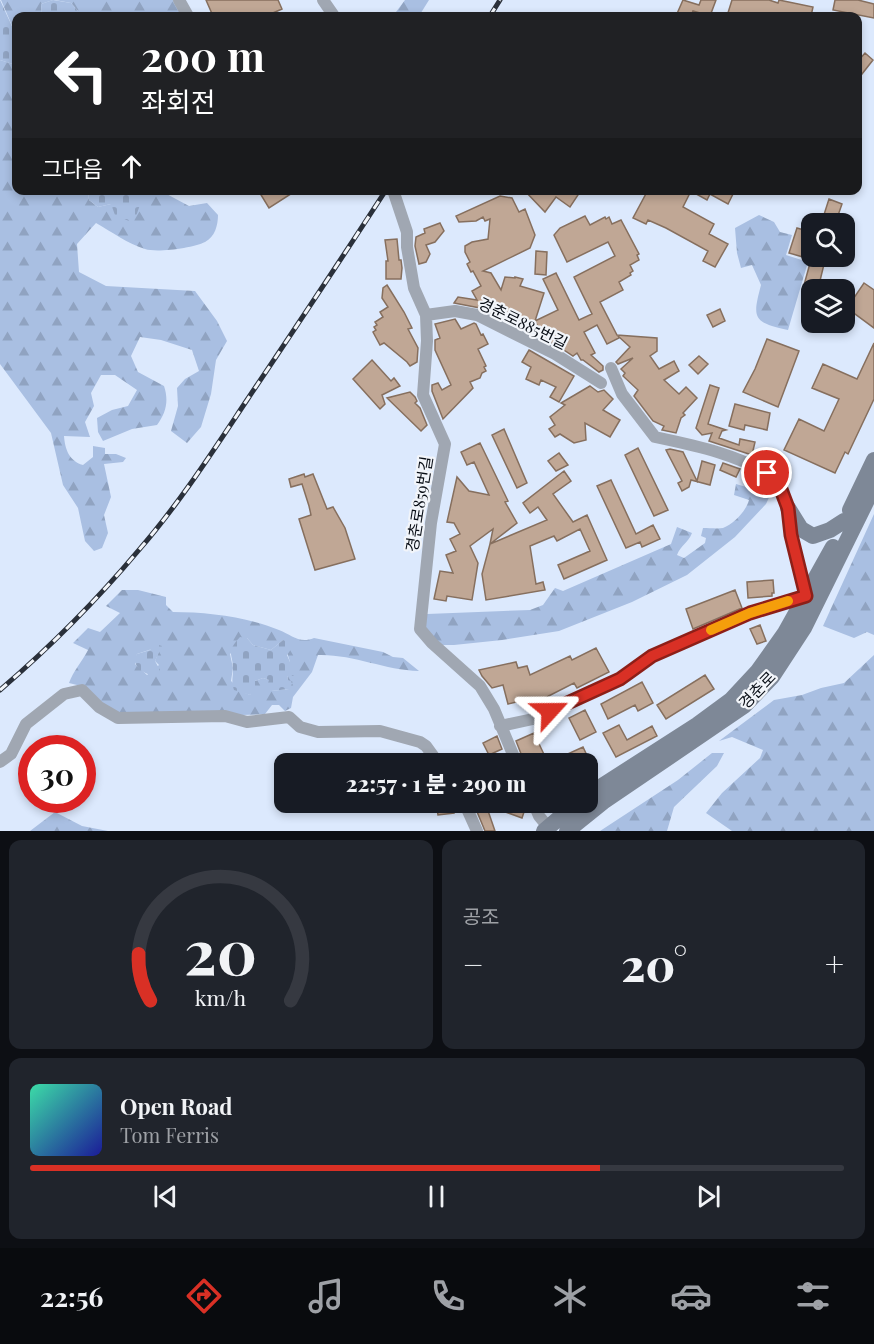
<!DOCTYPE html>
<html lang="ko">
<head>
<meta charset="utf-8">
<style>
	body { margin:0; font-family:"Playfair Display","Noto Sans KR",serif; background:#20242c; color:#f1f3f6; height:100vh; display:flex; flex-direction:column; font-size:22px; white-space:nowrap }
	* { box-sizing:border-box; margin:0 }
	p { font-size:20px; color:#9ea1a6 }
	.icon { flex:none; width:33px; height:33px; fill:none; stroke:currentColor; stroke-width:2; stroke-linecap:round; stroke-linejoin:round }
	.map { position:relative; height:831px; overflow:hidden }
	.drawer { display:flex; flex-direction:column; gap:9px; padding:9px; background:#0d0f14; flex:1 }
	.drawer>* { flex:none }
	.top-card { position:absolute; left:12px; top:12px; width:850px; height:183px; border-radius:12px; box-shadow:0 3px 9px #0003; background:#202124; color:#fff; overflow:hidden }
	.tools { position:absolute; left:801px; top:213px; display:grid; gap:12px }
	.tools a { display:grid; place-items:center; width:54px; height:54px; border-radius:12px; background:#171b24; box-shadow:0 3px 9px #0003; font-size:30px }
	.speed { position:absolute; left:18px; top:735px; display:flex; gap:12px; font-size:30px; font-weight:700; text-align:center }
	.speed>* { display:grid; place-content:center; width:78px; height:78px; border-radius:50%; background:#171b24; box-shadow:0 3px 9px #0003; line-height:1 }
	.speed .limit { border:9px solid #d22; background:#fff; color:#111 }
	.pin { position:absolute; display:grid; place-items:center; width:51px; height:51px; color:#fff; margin:-26px; border:3px solid #fff; border-radius:50%; box-shadow:0 2px 6px #0007 }
	.me { position:absolute; width:66px; margin:-33px; rotate:66deg; stroke-linejoin:round; filter:drop-shadow(0 0 4px #0008) }
	.turn { display:flex; align-items:center; gap:21px; height:126px; padding:0 30px; font-size:27px }
	.turn .icon { width:78px; height:78px; stroke-width:2.5 }
	.turn b { display:block; font-size:42px; line-height:51px }
	.then { display:flex; align-items:center; height:57px; padding:0 30px; background:#0003; gap:12px; font-size:22px }
	.big { font-size:45px; font-weight:800; line-height:1.1 }
	.drawer .tile { flex:1; display:flex; flex-direction:column; justify-content:center; gap:9px; min-width:0; padding:0 21px; border-radius:12px; background:#20242c }
	.drawer .dial { align-items:center; gap:0 }
	.dial svg { height:156px; overflow:visible; fill:none; stroke:#363941; stroke-width:7; stroke-linecap:round; text-anchor:middle }
	.dial text { fill:#f1f3f6; stroke:none }
	.song { display:flex; align-items:center; gap:18px }
	.cover { width:72px; height:72px; border-radius:9px; background:linear-gradient(135deg,hsl(160 70% 55%),hsl(240 70% 35%)) }
	.played { height:6px; border-radius:3px; background:linear-gradient(90deg,#d93025 70%,#363941 70%) }
	.keys { display:flex; justify-content:space-around; direction:ltr }
	.heat { display:flex; justify-content:space-between; align-items:center; font-size:33px; direction:ltr }
	.drawer .tiles { flex:1; display:grid; gap:9px; grid-template-columns:1fr 1fr }
	.tile:last-child { grid-column:span 2 }
	.trip { position:absolute; left:274px; top:753px; width:324px; height:60px; border-radius:12px; background:#171b24; box-shadow:0 3px 9px #0003; font-weight:800; line-height:60px; text-align:center }
	.tab-bar { display:flex; height:96px; justify-content:space-around; align-items:center; background:#090b0e; color:#9ea1a6 }
	.tab-bar .icon { width:42px; height:42px }
	.tab-bar .active { color:#d93025 }
	.tab-bar b { font-size:27px; color:#f1f3f6 }
	.map>svg:first-child { display:block }
	.forest { fill:url(#forest-firs); fill-rule:evenodd }
	.cemetery { fill:url(#cemetery-stones) }
	.building { fill:#c0a795; stroke:#866f5e; stroke-width:1.5 }
	.lines { fill:none; stroke-linecap:round; stroke-linejoin:round }
	.street { stroke:#a0a7b2; stroke-width:12 }
	.secondary { stroke:#7e8897; stroke-width:16 }
	.rail-casing { stroke:#2a303a; stroke-width:5 }
	.rail { stroke:#f2f5fa; stroke-width:3; stroke-dasharray:9; stroke-linecap:butt }
	.route-casing { stroke:#8d1f18; stroke-width:15 }
	.route { stroke:#d93025; stroke-width:10 }
	.slow { stroke:#f59e0b; stroke-width:10 }
	.labels { text-anchor:middle; stroke-width:4.5; stroke-linejoin:round; paint-order:stroke }
	.street-label { font-size:16px; fill:#080d15; stroke:#f2f5fa }
</style>
</head>
<body>
<div class="map">
<svg width="874" height="831" viewBox="0 0 874 831">
	<defs>
		<pattern id="forest-firs" width="22" height="20" patternUnits="userSpaceOnUse" patternTransform="scale(1.5)"><rect width="22" height="20" fill="#a9bfe2"/><path d="M5 1l3.5 6h-7zM16 11l3.5 6h-7z" fill="#90a3c1"/></pattern>
		<pattern id="cemetery-stones" width="16" height="16" patternUnits="userSpaceOnUse" patternTransform="scale(1.5)"><rect width="16" height="16" fill="#a9bfe2"/><path d="M2 7V4a2 2 0 0 1 4 0v3zM10 15v-3a2 2 0 0 1 4 0v3z" fill="#90a3c1"/></pattern>
	</defs>
	<rect width="100%" height="100%" fill="#dce9fd"/>
	<!-- forest -->
	<path class="forest" d="M 1,0 L 53,0 L 41,4 L 42,16 L 16,16 L 16,35 Z
		M 55,0 L 173,0 L 182,16 L 78,16 L 78,11 L 71,3 Z
		M 405,0 L 429,0 L 419,16 L 393,16 Z
		M 0,60 L 16,65 L 16,190 L 88,191 L 89,200 L 98,207 L 111,204 L 124,193 L 112,195 L 111,191 L 161,191 L 189,206 L 207,203 L 218,215 C 218,225 215,237 205,242 C 193,248 157,253 145,249 C 128,244 112,232 96,223 L 77,244 L 79,272 L 106,286 L 195,291 L 217,321 L 227,341 L 216,360 L 211,394 L 201,427 L 187,443 L 171,431 L 178,406 L 177,388 L 185,379 L 199,371 L 192,350 L 161,340 L 140,337 L 131,356 L 138,372 L 164,386 C 169,401 166,413 157,425 L 132,429 L 103,441 L 98,432 L 97,418 L 112,410 L 128,406 L 137,390 L 115,375 L 101,375 L 91,393 L 94,406 L 85,422 L 90,437 L 64,436 C 65,449 69,461 83,465 L 93,457 L 93,446 L 105,448 L 105,454 L 116,454 L 126,458 L 123,462 L 104,464 L 111,497 L 104,515 L 108,533 L 102,548 L 94,551 L 85,541 L 78,508 L 63,485 L 51,433 L 0,364 Z
		M 759,215 L 774,222 L 780,232 L 792,235 L 786,255 L 808,262 L 788,330 C 753,322 752,319 761,285 L 752,265 L 741,268 L 737,253 L 735,228 Z
		M 756,479 L 766,483 L 771,493 L 766,504 L 735,537 L 687,575 L 632,602 L 559,631 L 502,640 L 454,645 L 437,645 L 425,629 L 427,614 L 530,610 L 543,605 L 555,588 L 563,591 L 671,544 L 677,527 L 692,533 C 688,543 681,545 677,555 L 684,558 L 705,543 L 706,538 L 701,536 L 703,528 C 709,528 718,529 723,528 C 734,524 746,511 749,500 L 734,495 L 736,484 L 753,489 Z
		M 874,514 L 874,635 L 867,632 L 854,638 L 823,626 Z
		M 122,590 L 138,590 L 166,597 L 166,605 L 173,612 C 208,612 247,617 279,630 C 292,635 299,644 314,638 L 383,652 L 393,657 L 403,658 L 419,671 C 384,670 353,654 318,655 L 312,672 L 293,697 L 291,708 L 285,711 L 279,705 L 272,705 L 265,714 L 242,715 L 122,714 L 108,710 L 81,686 L 69,683 C 73,671 82,662 88,650 L 73,643 L 88,628 L 100,632 L 120,613 L 106,606 ZM 247,638 L 253,645 L 271,650 L 283,640 L 290,662 L 287,675 L 289,689 L 271,691 L 269,680 L 263,678 L 255,681 L 250,695 L 243,692 L 231,681 L 233,668 L 230,654 ZM 161,646 L 155,661 L 159,665 L 147,675 L 135,664 L 137,654 Z
		M 874,655 L 874,831 L 732,831 L 706,813 L 722,793 L 760,758 L 763,750 L 732,737 L 719,741 L 774,700 L 802,695 L 821,688 L 844,683 Z
		M 712,753 L 724,753 L 717,766 L 674,807 L 667,831 L 600,831 L 678,780 Z
		M 55,812 L 82,826 L 108,831 L 30,831 Z"/>
	<!-- cemetery -->
	<path class="cemetery" d="M 0,0 L 16,35 L 16,65 L 0,60 Z
		M 53,0 L 71,3 L 78,11 L 78,16 L 42,16 L 41,4 Z
		M 88,191 L 111,191 L 112,195 L 124,193 L 135,195 L 140,205 L 136,216 L 129,221 L 115,215 L 111,204 L 98,207 L 89,200 Z
		M 240,637 L 247,638 L 253,645 L 271,650 L 283,640 L 294,645 L 287,655 L 290,662 L 296,661 L 299,668 L 293,676 L 287,676 L 288,680 L 293,682 L 289,689 L 271,691 L 267,686 L 269,680 L 263,678 L 255,681 L 255,688 L 250,695 L 234,690 C 231,681 233,678 233,670 C 233,651 225,654 240,637 Z
		M 155,644 L 162,646 L 155,661 L 160,670 L 155,675 C 145,675 136,669 134,659 L 137,654 L 150,650 Z"/>
	<!-- building -->
	<path class="building" d="M 206,0 L 278,0 L 282,9 L 266,16 L 213,16 Z
		M 683,0 L 699,5 L 701,0 L 716,0 L 710,16 L 693,11 L 691,16 L 676,16 Z
		M 732,0 L 769,0 L 778,3 L 779,0 L 813,7 L 811,16 L 727,16 Z
		M 835,0 L 858,0 L 874,4 L 874,18 L 833,10 Z
		M 865,53 L 873,60 L 858,79 L 858,61 Z
		M 258,190 L 297,190 L 269,208 Z
		M 524,190 L 572,190 L 578,195 L 570,207 L 556,197 L 545,212 Z
		M 648,190 L 735,190 L 728,204 L 710,194 L 707,200 L 691,191 L 683,207 L 714,224 L 709,234 L 728,244 L 715,267 L 703,261 L 708,251 L 666,228 L 648,220 L 646,224 L 633,218 Z
		M 500,196 L 512,198 L 519,212 L 525,209 L 535,235 L 530,248 L 483,271 L 491,273 L 501,290 L 505,277 L 515,278 L 515,277 L 523,279 L 520,286 L 544,293 L 535,321 L 558,310 L 543,279 L 556,273 L 579,320 L 592,314 L 574,277 L 615,256 L 608,242 L 567,262 L 554,235 L 560,228 L 585,216 L 590,225 L 605,217 L 606,219 L 609,217 L 612,224 L 621,220 L 639,254 L 637,255 L 639,260 L 630,265 L 633,271 L 630,273 L 631,275 L 619,282 L 623,290 L 600,302 L 617,335 L 657,338 L 657,351 L 650,356 L 659,369 L 674,361 L 679,371 L 664,380 L 679,394 L 686,387 L 697,398 L 683,413 L 685,415 L 681,418 L 676,433 L 662,430 L 664,426 L 653,421 L 634,396 L 638,390 L 623,376 L 625,373 L 621,369 L 633,358 L 618,364 L 616,362 L 630,347 L 618,336 L 619,338 L 607,344 L 597,325 L 584,332 L 595,353 L 591,355 L 603,366 L 603,370 L 599,372 L 583,360 L 581,360 L 577,353 L 573,356 L 564,350 L 560,341 L 554,344 L 544,339 L 536,323 L 531,333 L 480,308 L 454,303 L 458,297 L 477,300 L 472,291 L 481,286 L 473,271 L 471,272 L 467,264 L 470,262 L 465,252 L 465,246 L 472,242 L 488,239 L 490,219 L 485,221 L 483,217 L 476,221 L 459,222 L 456,216 Z
		M 829,199 L 842,204 L 835,224 L 821,224 Z
		M 440,223 L 444,231 L 435,242 L 426,245 L 430,254 L 426,262 L 419,264 L 415,246 L 416,237 L 425,233 L 424,229 Z
		M 797,228 L 811,232 L 803,257 L 789,253 Z
		M 397,239 L 399,260 L 401,260 L 402,268 L 401,279 L 386,279 L 386,261 L 388,261 L 385,240 Z
		M 536,251 L 547,252 L 546,275 L 535,274 Z
		M 812,256 L 826,256 L 818,289 L 804,285 Z
		M 864,283 L 874,290 L 874,328 L 847,308 Z
		M 387,285 L 404,312 L 412,328 L 408,329 L 418,348 L 417,362 L 410,366 L 407,362 L 384,343 L 380,345 L 373,332 L 376,330 L 374,327 L 377,325 L 375,322 L 383,317 L 380,312 L 388,307 L 382,298 L 383,288 Z
		M 720,309 L 725,321 L 713,327 L 707,315 Z
		M 455,319 L 461,329 L 474,323 L 476,324 L 481,335 L 483,334 L 488,344 L 478,349 L 486,366 L 484,367 L 486,371 L 482,373 L 480,378 L 470,382 L 473,388 L 443,419 L 432,391 L 432,385 L 438,383 L 442,390 L 451,385 L 435,350 L 435,340 L 440,338 L 435,324 Z
		M 767,339 L 799,351 L 778,407 L 743,392 L 755,369 Z
		M 874,343 L 874,399 L 848,454 L 845,452 L 835,473 L 784,450 L 799,419 L 824,431 L 839,399 L 812,388 L 823,364 L 857,379 Z
		M 529,350 L 574,376 L 559,402 L 550,397 L 556,387 L 541,380 L 539,385 L 526,379 L 531,367 L 522,362 Z
		M 699,356 L 708,364 L 698,374 L 689,365 Z
		M 372,360 L 391,381 L 394,378 L 400,386 L 382,395 L 385,404 L 380,409 L 353,379 Z
		M 710,385 L 719,388 L 708,424 L 726,430 L 722,431 L 719,438 L 739,445 L 740,439 L 755,442 L 752,455 L 709,441 L 712,433 L 702,435 L 696,428 Z
		M 590,386 L 598,392 L 604,390 L 613,399 L 603,410 L 620,420 L 610,437 L 585,423 L 586,440 L 574,443 L 560,434 L 555,437 L 549,429 L 555,425 L 550,417 L 565,405 L 561,403 Z
		M 410,392 L 415,397 L 417,401 L 415,403 L 420,408 L 427,425 L 421,431 L 387,398 Z
		M 735,404 L 770,413 L 767,430 L 745,425 L 744,430 L 729,426 Z
		M 504,429 L 527,483 L 517,488 L 492,435 Z
		M 480,443 L 508,501 L 505,502 L 517,523 L 490,544 L 493,529 L 470,546 L 478,563 L 472,600 L 447,596 L 446,601 L 434,599 L 440,571 L 453,573 L 446,555 L 456,551 L 450,539 L 460,534 L 454,523 L 447,522 L 457,477 L 469,491 L 489,495 L 474,462 L 467,465 L 461,452 Z
		M 638,448 L 668,510 L 654,516 L 625,455 Z
		M 670,449 L 683,452 L 697,481 L 702,461 L 715,465 L 710,485 L 691,480 L 689,487 L 682,491 L 678,483 L 682,481 L 666,450 Z
		M 559,453 L 568,465 L 556,471 L 548,461 Z
		M 723,463 L 740,469 L 736,477 L 720,470 Z
		M 564,471 L 571,481 L 553,494 L 573,522 L 587,515 L 607,560 L 564,579 L 558,565 L 590,551 L 580,529 L 557,541 L 554,536 L 530,546 L 536,584 L 543,582 L 545,590 L 486,600 L 482,574 L 490,544 L 547,520 L 538,507 L 530,513 L 523,503 Z
		M 304,474 L 305,477 L 313,474 L 327,509 L 333,507 L 345,528 L 355,559 L 315,570 L 299,519 L 311,515 L 309,506 L 302,484 L 291,487 L 289,479 Z
		M 611,480 L 636,534 L 653,525 L 660,539 L 642,547 L 640,542 L 626,548 L 597,486 Z
		M 773,580 L 774,593 L 772,593 L 772,596 L 748,598 L 747,582 Z
		M 735,590 L 742,608 L 693,629 L 686,609 Z
		M 760,625 L 766,641 L 757,644 L 750,629 Z
		M 596,648 L 609,672 L 577,688 L 574,683 L 535,703 L 533,698 L 508,704 L 503,685 L 492,688 L 482,676 L 479,670 L 516,662 L 518,668 L 527,666 L 530,675 L 570,656 L 572,660 Z
		M 705,675 L 714,689 L 666,719 L 657,705 Z
		M 642,682 L 653,703 L 638,711 L 635,705 L 608,719 L 601,704 Z
		M 585,710 L 596,732 L 580,740 L 569,718 Z
		M 619,725 L 627,740 L 652,726 L 657,736 L 616,757 L 603,733 Z
		M 534,733 L 548,763 L 583,747 L 591,764 L 525,764 L 516,741 Z
		M 497,736 L 502,749 L 489,755 L 483,743 Z
		M 436,802 L 452,802 L 454,813 L 438,815 Z
		M 473,802 L 485,802 L 495,831 L 485,831 Z
		M 503,802 L 525,802 L 526,806 L 522,818 L 500,810 Z"/>
	<g class="lines">
		<!-- street -->
		<path class="street" d="M 179,0 L 188,16
			M 323,0 L 334,16
			M 393,190 L 407,232 L 407,247 L 414,288 L 426,315 L 427,341 L 423,395 L 445,444 L 431,523 L 420,629 L 432,643 L 480,686 L 494,709 L 517,764
			M 426,315 L 455,311 L 477,315 L 555,354 L 601,383
			M 611,368 L 622,394 L 655,437 C 698,446 740,455 777,479 L 788,508 L 791,535 L 806,596
			M 500,726 L 533,719 L 620,679 L 652,656 L 750,613 L 806,596 L 809,597
			M 0,762 L 11,754 L 26,724 L 64,694 L 82,690 L 99,707 L 118,718 L 225,716 L 247,722 L 289,717 L 300,727 L 318,732 L 380,731 L 420,742 L 426,746 L 439,764
			M 464,802 L 477,831
			M 533,802 L 539,816 L 548,827"/>
		<!-- secondary -->
		<path class="secondary" d="M 788,508 L 801,529 L 813,536 L 830,530 L 844,521
			M 850,510 L 874,460
			M 588,795 L 697,725 L 731,700 L 758,671 L 785,633 L 833,547
			M 544,831 L 578,802
			M 567,831 L 603,802 L 744,706 L 772,677 L 804,628 L 874,486"/>
		<!-- rail casing -->
		<g class="rail-casing">
			<path id="rail" d="M 490,16 L 500,0
				M 0,690 C 49,648 96,601 138,551 C 179,504 213,451 247,400 C 294,330 340,261 386,190"/>
		</g>
		<!-- rail -->
		<use href="#rail" class="rail"/>
	</g>
	<g class="lines">
		<!-- route casing -->
		<g class="route-casing">
			<path id="route" d="M 550,711 L 620,679 L 652,656 L 750,613 L 806,596 L 791,535 L 788,508 L 777,479 L 767,473"/>
		</g>
		<!-- route -->
		<use href="#route" class="route"/>
		<!-- slow -->
		<path class="slow" d="M 711,630 L 750,613 L 788,601"/>
	</g>
	<g class="labels">
		<!-- street labels -->
		<g class="street-label">
			<text transform="translate(523 323) rotate(26)" y="6">경춘로885번길</text>
			<text transform="translate(419 504) rotate(-81)" y="6">경춘로859번길</text>
			<text transform="translate(757 690) rotate(-46)" y="6">경춘로</text>
		</g>
	</g>
</svg>
<div class="tools">
<a><svg class="icon" aria-label="search" viewBox="0 0 24 24"><circle cx="10" cy="10" r="6"/><path d="M15 15l6 6"/></svg></a>
<a><svg class="icon" aria-label="layers" viewBox="0 0 24 24"><path d="M12 4l9 5-9 5-9-5zM3 14l9 5 9-5"/></svg></a>
</div>
<div class="speed"><div class="limit">30</div></div>
<div class="pin" style="left:767px;top:473px;background:#d93025"><svg class="icon" aria-label="arrive" viewBox="0 0 24 24"><path d="M6 21V4h12l-3 4 3 4H6"/></svg></div>
<svg class="me" style="left:550px;top:711px" viewBox="-20 -20 40 40"><path d="M0-17L14 15 0 8-14 15z" fill="#d93025" stroke="#fff" stroke-width="4"/></svg>
<div class="trip">22:57 · 1 분 · 290 m</div>
<div class="top-card">
<div class="turn"><svg class="icon" aria-label="left" viewBox="0 0 24 24"><path d="M17 20v-9H6M10 6l-5 5 5 5"/></svg><div><b>200 m</b>좌회전</div></div>
<div class="then">그다음<svg class="icon" aria-label="ahead" viewBox="0 0 24 24"><path d="M12 20V5M6 11l6-6 6 6"/></svg></div>
</div>
</div>
<section class="drawer">
<div class="tiles">
<div class="tile dial"><svg viewBox="0 0 100 80">
<path d="M14 69A42 42 0 1 1 86 69"/>
<path d="M14 69A42 42 0 0 1 8 45" stroke="#d93025"/>
<text x="50" y="56" font-size="32" font-weight="700">20</text>
<text x="50" y="72" font-size="11">km/h</text>
</svg></div>
<div class="tile"><p>공조</p>
<div class="heat"><a>−</a><b class="big">20°</b><a>+</a></div>
</div>
<div class="tile">
<div class="song"><i class="cover"></i><div><b>Open Road</b><p>Tom Ferris</p></div></div>
<div class="played"></div>
<div class="keys"><svg class="icon" aria-label="previous" viewBox="0 0 24 24"><path d="M18 5L8 12l10 7zM5 5v14"/></svg><svg class="icon" aria-label="pause" viewBox="0 0 24 24"><path d="M8 5v14M16 5v14"/></svg><svg class="icon" aria-label="next" viewBox="0 0 24 24"><path d="M6 5l10 7-10 7zM19 5v14"/></svg></div>
</div>
</div>
</section>
<nav class="tab-bar">
<b>22:56</b>
<svg class="icon active" aria-label="directions" viewBox="0 0 24 24"><path d="M12 3l9 9-9 9-9-9zM9 14v-3h6M13 9l2 2-2 2"/></svg>
<svg class="icon" aria-label="music" viewBox="0 0 24 24"><path d="M9 18V5l10-2v13"/><circle cx="6" cy="18" r="3"/><circle cx="16" cy="16" r="3"/></svg>
<svg class="icon" aria-label="phone" viewBox="0 0 24 24"><path d="M5 4h4l2 5-3 2q2 4 5 5l2-3 5 2v4C11 20 4 13 5 4z"/></svg>
<svg class="icon" aria-label="climate" viewBox="0 0 24 24"><path d="M12 3v18M4 7l16 10M4 17L20 7"/></svg>
<svg class="icon" aria-label="car" viewBox="0 0 24 24"><path d="M5 17H2v-5l4-1 3-4h7l3 4 3 1v5h-3M9 17h6M6 11h13"/><circle cx="7" cy="17" r="2"/><circle cx="17" cy="17" r="2"/></svg>
<svg class="icon" aria-label="filters" viewBox="0 0 24 24"><path d="M4 7h16M4 17h16"/><circle cx="9" cy="7" r="2"/><circle cx="15" cy="17" r="2"/></svg>
</nav>
</body>
</html>
